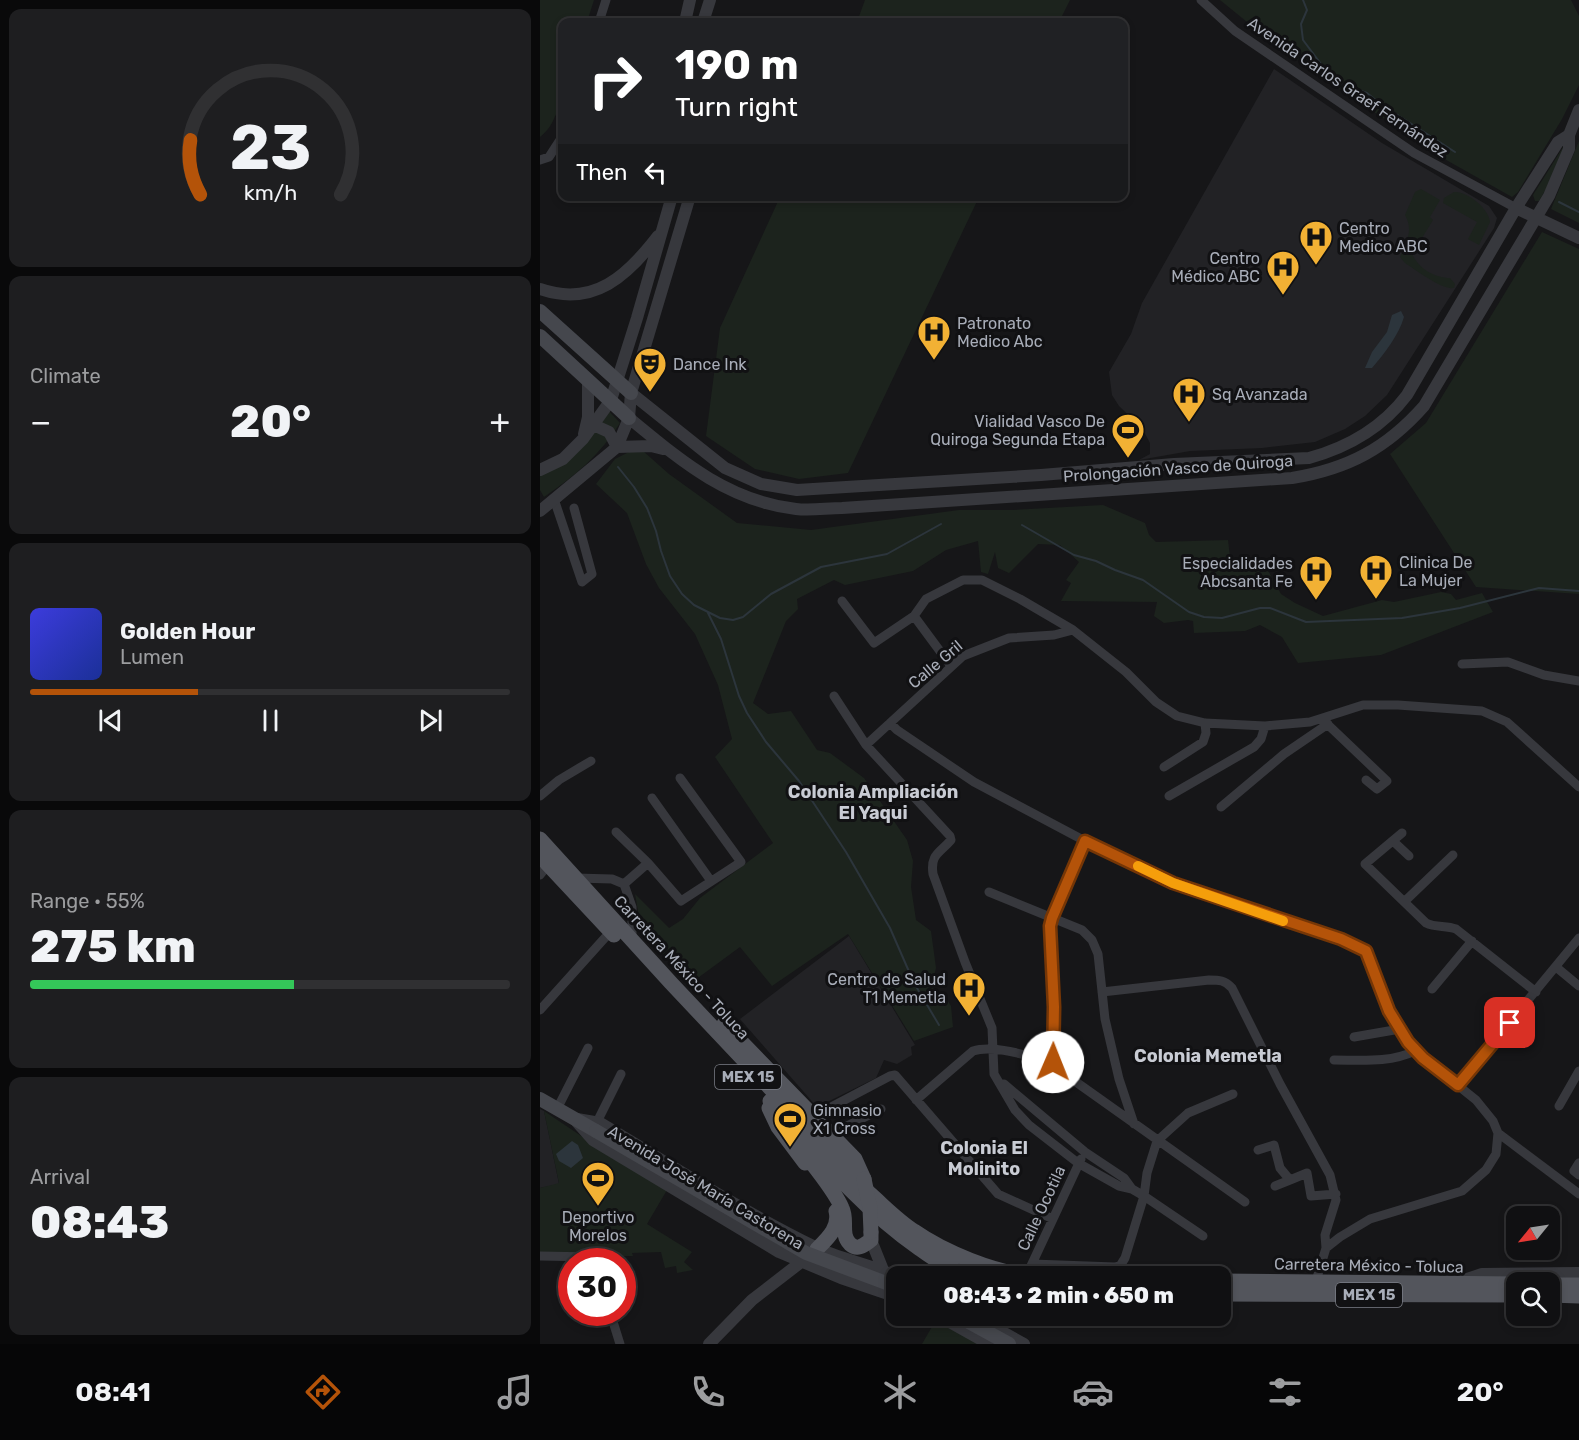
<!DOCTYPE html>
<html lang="en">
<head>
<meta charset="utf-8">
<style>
	body { margin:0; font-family:Rubik,sans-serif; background:#1e1e20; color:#f1f3f6; height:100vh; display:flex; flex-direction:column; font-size:22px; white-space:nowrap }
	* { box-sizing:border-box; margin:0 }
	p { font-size:20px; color:#9c9d9f }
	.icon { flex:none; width:33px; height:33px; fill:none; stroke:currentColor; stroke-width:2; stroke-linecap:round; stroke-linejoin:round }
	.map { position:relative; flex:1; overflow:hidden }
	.sheet { display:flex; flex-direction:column; gap:9px; padding:9px; background:#09090a; width:540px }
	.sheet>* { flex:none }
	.hud { position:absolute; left:18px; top:18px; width:570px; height:183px; border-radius:12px; box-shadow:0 3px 9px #0003,0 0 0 2px #303032; background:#202124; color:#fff; overflow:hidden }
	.needle { width:39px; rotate:240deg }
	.tools { position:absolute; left:966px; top:1206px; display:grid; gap:12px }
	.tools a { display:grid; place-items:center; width:54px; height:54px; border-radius:12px; background:#101012; box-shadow:0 3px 9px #0003,0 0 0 2px #303032; font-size:30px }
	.speed { position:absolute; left:18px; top:1248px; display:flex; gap:12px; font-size:30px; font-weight:700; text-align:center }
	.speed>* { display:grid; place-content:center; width:78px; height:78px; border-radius:50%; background:#101012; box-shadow:0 3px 9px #0003,0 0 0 2px #303032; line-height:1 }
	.speed .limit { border:9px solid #d22; background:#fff; color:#111 }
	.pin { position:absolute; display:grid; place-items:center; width:51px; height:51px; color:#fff; margin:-26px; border-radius:12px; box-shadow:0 3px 9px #0006 }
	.me { position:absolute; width:66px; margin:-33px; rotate:1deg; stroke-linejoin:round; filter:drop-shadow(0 0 4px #0008) }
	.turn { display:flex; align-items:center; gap:21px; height:126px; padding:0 18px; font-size:27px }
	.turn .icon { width:78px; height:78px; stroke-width:2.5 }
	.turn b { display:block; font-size:42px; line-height:51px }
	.then { display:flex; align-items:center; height:57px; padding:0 18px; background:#0003; gap:12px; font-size:22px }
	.big { font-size:45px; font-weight:800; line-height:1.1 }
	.sheet .tile { flex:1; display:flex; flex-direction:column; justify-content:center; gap:9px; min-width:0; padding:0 21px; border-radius:12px; background:#1e1e20 }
	.sheet .dial { align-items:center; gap:0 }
	.dial svg { height:156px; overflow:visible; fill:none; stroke:#303032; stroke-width:7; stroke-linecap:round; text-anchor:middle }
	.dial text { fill:#f1f3f6; stroke:none }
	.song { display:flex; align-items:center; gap:18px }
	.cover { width:72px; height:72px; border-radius:9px; background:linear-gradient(135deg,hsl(240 70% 55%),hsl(230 70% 35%)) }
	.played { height:6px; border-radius:3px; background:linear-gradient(90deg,#b45309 35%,#303032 35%) }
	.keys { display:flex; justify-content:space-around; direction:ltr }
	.heat { display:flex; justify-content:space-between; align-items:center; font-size:33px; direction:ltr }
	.charge { height:9px; border-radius:4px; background:linear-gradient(90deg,#34c759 55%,#303032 0) }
	.trip { position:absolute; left:346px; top:1266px; width:345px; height:60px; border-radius:12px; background:#101012; box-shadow:0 3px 9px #0003,0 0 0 2px #303032; font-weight:800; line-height:60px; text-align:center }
	.menu { display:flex; height:96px; justify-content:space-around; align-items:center; background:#060607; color:#9c9d9f }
	.menu .icon { width:42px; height:42px }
	.menu .active { color:#b45309 }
	.menu b { font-size:27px; color:#f1f3f6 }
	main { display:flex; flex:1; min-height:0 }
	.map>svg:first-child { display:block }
	.built { fill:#222225 }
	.green { fill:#1c231d }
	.water { fill:#2c353c }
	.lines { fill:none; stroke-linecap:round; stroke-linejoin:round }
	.stream { stroke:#2c353c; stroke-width:2 }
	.minor { stroke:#37383d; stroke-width:9 }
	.tertiary { stroke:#37383d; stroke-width:12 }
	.secondary { stroke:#45474d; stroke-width:14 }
	.primary { stroke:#53555c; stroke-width:15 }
	.secondary-bridge { stroke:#45474d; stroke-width:14 }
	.primary-bridge { stroke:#53555c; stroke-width:15 }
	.route-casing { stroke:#753606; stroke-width:15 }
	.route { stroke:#b45309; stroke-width:10 }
	.slow { stroke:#f59e0b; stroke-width:10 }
	.labels { text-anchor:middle; stroke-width:6; stroke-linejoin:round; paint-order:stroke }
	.shield { fill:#111113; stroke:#7b7e86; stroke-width:1.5 }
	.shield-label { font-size:15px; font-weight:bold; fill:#a8adb8 }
	.street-label { font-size:16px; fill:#a8adb8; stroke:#111113 }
	.poi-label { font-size:16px; fill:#a8adb8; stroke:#111113; text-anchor:start }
	.neighbourhood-label { font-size:18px; font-weight:bold; fill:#c9ccd4; stroke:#111113 }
</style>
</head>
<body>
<main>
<section class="sheet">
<div class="tile dial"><svg viewBox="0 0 100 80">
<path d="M14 69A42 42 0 1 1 86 69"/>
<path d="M14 69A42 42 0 0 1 9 41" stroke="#b45309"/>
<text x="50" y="56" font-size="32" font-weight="700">23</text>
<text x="50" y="72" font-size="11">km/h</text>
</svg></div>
<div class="tile"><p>Climate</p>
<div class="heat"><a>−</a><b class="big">20°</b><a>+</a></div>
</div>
<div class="tile">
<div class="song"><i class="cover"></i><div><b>Golden Hour</b><p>Lumen</p></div></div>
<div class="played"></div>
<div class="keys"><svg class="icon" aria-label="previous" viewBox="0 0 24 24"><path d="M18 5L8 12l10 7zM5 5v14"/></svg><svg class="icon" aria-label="pause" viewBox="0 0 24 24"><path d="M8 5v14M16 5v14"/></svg><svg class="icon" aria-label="next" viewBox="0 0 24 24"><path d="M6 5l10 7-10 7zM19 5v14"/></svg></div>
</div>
<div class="tile"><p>Range · 55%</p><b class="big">275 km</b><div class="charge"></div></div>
<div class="tile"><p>Arrival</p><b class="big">08:43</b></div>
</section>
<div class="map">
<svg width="1039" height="1344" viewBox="0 0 1039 1344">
	<rect width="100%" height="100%" fill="#161618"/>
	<!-- built -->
	<path class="built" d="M 734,69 L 842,143 L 949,206 L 957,218 L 954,228 L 847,395 L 825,416 L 805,429 L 775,442 L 722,448 L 650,451 L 599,460 L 610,454 L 610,443 L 602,428 L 579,406 L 572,395 L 569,372 L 591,334 L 602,303 Z
		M 309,936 L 375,1045 L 371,1047 L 372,1055 L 357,1064 L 344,1060 L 336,1078 L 277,1107 L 200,1019 Z
		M 0,1109 L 4,1111 L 19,1184 L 0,1188 Z"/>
	<!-- green -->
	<path class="green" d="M 0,0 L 54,0 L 47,22 L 22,22 C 22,56 30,114 0,137 Z
		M 325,0 L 530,0 L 519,22 L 317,22 Z
		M 680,0 L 1031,0 L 1039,16 L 1039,85 L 1022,119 L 978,192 L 972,197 L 908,161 L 781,77 L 723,35 Z
		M 1039,141 L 1039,223 L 1011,209 Z
		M 1025,144 L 1006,189 L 999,201 L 995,201 L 993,195 Z
		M 881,189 L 900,200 L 890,217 L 893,220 L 872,254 C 879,269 895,278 910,278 L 915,284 L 914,288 C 902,290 876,270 865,263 L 860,257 C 866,242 874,231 865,215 L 875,192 Z
		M 914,192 C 928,191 949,209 950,222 L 939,245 L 928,239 L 937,222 L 903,203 L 904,198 Z
		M 240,197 L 439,197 L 308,473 L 259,479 L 215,469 L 166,436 L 180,328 Z
		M 1002,232 L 1039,249 L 1039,594 L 936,587 L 850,454 L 886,423 Z
		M 68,410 L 80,423 C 61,454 34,477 4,497 L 0,490 L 0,473 Z
		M 91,451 L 103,451 L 129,474 L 197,523 L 271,530 L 419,510 L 472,510 L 563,505 L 605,523 L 609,535 L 616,542 L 688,540 L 691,565 L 726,567 L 741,594 L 755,603 L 783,616 L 842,600 L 854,602 L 901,592 L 911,594 L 916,600 L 942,593 L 953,612 L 841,655 L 758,663 L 742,637 L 720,625 L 705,631 L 654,633 L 653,621 L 648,620 L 624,623 L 614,616 L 617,602 L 521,601 L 531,583 L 526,580 L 539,562 L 520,545 L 498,544 L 469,573 L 458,568 L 455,552 L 448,574 L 441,572 L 438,541 L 406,550 L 373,571 L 305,585 L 294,580 L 257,599 L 258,609 L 246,621 L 213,703 L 228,714 L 251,711 L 277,750 L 290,753 L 324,778 L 367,840 L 373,861 L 371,887 L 376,920 L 391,931 L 396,968 L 393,981 L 397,991 L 403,993 L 411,1006 L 413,1027 L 374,1041 L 308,934 L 232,986 L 200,947 L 151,983 L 102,933 L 95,894 L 129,928 L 143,919 L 160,898 L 233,843 L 175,757 L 192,739 L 178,685 L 155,634 L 119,588 L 106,564 L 87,513 L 56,484 L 75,459 Z
		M 4,1111 L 65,1152 L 127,1190 L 107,1224 L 152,1252 L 144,1262 L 153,1270 L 137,1273 L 136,1266 L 125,1268 L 121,1252 L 92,1253 L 93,1256 L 0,1257 L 0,1188 L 19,1183 Z
		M 397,1318 L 444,1344 L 382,1344 Z"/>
	<!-- water -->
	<path class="water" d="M 861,311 L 864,317 C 859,335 844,354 832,368 L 825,368 L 832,352 L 847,332 L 852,315 Z
		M 32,1141 L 38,1145 L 43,1158 L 31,1168 L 19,1161 L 16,1154 Z"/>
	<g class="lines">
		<!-- stream -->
		<path class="stream" d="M 763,0 L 767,10 L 761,24 L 763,40 L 787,72 L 803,85 L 827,93 L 842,105 L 915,152
			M 1019,202 L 1039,212
			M 78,467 L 94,487 L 107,508 L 116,531 L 121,551 L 130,576 L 142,594 L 154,605 L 180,618 L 193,620 L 203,617 L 231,594 L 281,567 L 347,554 L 401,524
			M 482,525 L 534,555 L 556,561 L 575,570 L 603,580 L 649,612 L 664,617 L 682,618 L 720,608 L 730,608 L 766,622 L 862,618 L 920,608 L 999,588 L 1039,591
			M 168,613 L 181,639 L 199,696 L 207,713 L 226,742 L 259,781 L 306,852 L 350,928 L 374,983 L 399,1025"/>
		<!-- minor -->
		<path class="minor" d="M 661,0 L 695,31 L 874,153 L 976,208
			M 59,22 L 66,0
			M 0,160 L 9,157 L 22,137
			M 14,499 L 42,582 L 52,574 L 34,508
			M 302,601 L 334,643 L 374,616 L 386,599 L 423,580 L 442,580 L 480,599 L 533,630 L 586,672 L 616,702 L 637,716 L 665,723 L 725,726 L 770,722 L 823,705 L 858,705 L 942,711 L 967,722 L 1039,787
			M 374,616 L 411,666
			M 922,664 L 968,662 L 1004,675 L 1039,681
			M 294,696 L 326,745 L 410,836 L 411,840 C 400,853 390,854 393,874 L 425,962 L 452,1028 L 454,1074 L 475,1110 L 489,1125 L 538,1163 L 579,1186 L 592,1189 L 604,1196 L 663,1236
			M 784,721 L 847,781 L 837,789 L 826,780
			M 350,723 L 357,730 L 434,782 L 545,841 L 633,883 L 801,939 L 826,951 L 849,1011 L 875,1051 L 936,1100 L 953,1121 L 958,1133 L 956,1154 L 946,1170 L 922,1191 L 830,1219 L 800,1237 L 786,1248 L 776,1281
			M 326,745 L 423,656 L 469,638 L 514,635 L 533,630
			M 624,767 L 663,742 L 666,733 L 665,723
			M 0,796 L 19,780 L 51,761
			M 629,796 L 714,747 L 721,739 L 725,726
			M 112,798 L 171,881
			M 681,807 L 744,754 L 788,724
			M 76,832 L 108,863 L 141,901 L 201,862 L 140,778
			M 862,833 L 825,864 L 886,923 C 896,928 906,925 916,929 L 996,992
			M 853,841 L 869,856
			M 0,875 L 8,865
			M 36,878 L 72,879 L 84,884 L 92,907 L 92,940
			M 84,884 L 108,863
			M 449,892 L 542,930 L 552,940 L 558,954 L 565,1019 L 579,1079 L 594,1124
			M 864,902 L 913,855
			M 1016,967 L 1039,986
			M 892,989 L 932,941
			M 562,992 L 669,980 C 679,980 685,980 692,988 L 740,1084 L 790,1175 L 796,1200 L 785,1235 L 786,1248
			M 0,1010 L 71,931
			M 814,1037 L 860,1029
			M 794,1060 C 821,1060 850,1063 875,1051
			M 536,1082 L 705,1202
			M 464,1084 L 545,1152 L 584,1178 L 592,1189
			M 918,1085 L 1039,938
			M 376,1100 L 433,1051 C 454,1044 491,1057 513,1062 L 514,1007 L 511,925 L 512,918 L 545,841
			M 1019,1106 L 1039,1071
			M 17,1109 L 48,1048
			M 278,1114 L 350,1076 L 355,1075 L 458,1194 L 513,1219
			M 57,1122 L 81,1074
			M 297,1131 L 341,1109
			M 958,1133 L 1039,1194
			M 718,1150 L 734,1145 L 740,1168 L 750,1180 L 767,1173 L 771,1196 L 796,1194
			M 1039,1163 L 1034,1171 L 1039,1175
			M 735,1186 L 750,1180
			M 0,1256 L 53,1257 L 54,1262
			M 492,1264 L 575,1267 L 580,1266 L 585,1258 L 604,1196 L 607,1173 L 617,1141 L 648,1113 L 693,1094
			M 490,1268 L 541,1159
			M 70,1312 L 80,1344"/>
		<!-- tertiary -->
		<path class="tertiary" d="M 145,22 L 150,0
			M 163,22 L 170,0
			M 976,208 L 1039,238
			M 0,289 C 54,308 88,275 118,236
			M 91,393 L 185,468 L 221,484 L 257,490 L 501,475 L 634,464 L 769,458 C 809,447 842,428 867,395 L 976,208 L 1018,142 L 1029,135
			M 89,418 C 140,460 187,501 256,509 C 271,511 287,508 302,508 L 752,478 C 808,469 847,448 884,406 L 1009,196 L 1029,149 L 1029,135 L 1039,110
			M 51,427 L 58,427 L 69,432 L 77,447 L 111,446 L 123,449
			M 44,434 L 48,417 L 48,379
			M 0,470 L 23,459 L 43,439 L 71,400 L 97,318 L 132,196
			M 0,511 L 77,447 L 89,418 L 91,393 L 150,196
			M 37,1119 L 60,1123 C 131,1165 201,1211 275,1247 C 301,1260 331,1264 357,1277
			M 37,1122 L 53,1140 L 239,1252 L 301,1278 L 357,1297
			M 331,1240 L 343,1270
			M 921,1281 L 942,1274 L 1039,1273
			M 399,1316 L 449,1344
			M 434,1316 L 484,1344
			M 169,1344 L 212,1300 L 265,1259"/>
		<!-- secondary -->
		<path class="secondary" d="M 0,311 L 91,393
			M 0,336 L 89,418
			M 0,1099 L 56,1131
			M 418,1316 L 469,1344"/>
		<!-- primary -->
		<path class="primary" d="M 0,839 L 131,983 L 328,1192 C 343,1205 357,1220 374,1231 C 404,1252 455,1273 492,1276
			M 0,856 L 74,935
			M 184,1024 L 315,1159 L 324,1179
			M 230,1101 C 277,1154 321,1208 380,1249 C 395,1260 414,1272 432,1276
			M 229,1108 L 238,1127 L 265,1163
			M 264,1152 C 276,1170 293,1188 302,1208 C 308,1220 300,1234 310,1244 C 318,1251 324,1245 331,1240 L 331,1232
			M 277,1249 C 288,1238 300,1227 296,1211
			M 681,1281 L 976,1284
			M 1010,1285 L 1039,1285
			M 681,1294 L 976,1295
			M 1010,1295 L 1039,1296"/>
		<!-- secondary-bridge -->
		<path class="secondary-bridge" d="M 56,1131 L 266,1253 L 357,1287"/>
		<!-- primary-bridge -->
		<path class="primary-bridge" d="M 324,1179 L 330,1208 L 331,1232"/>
	</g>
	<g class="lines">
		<!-- route casing -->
		<g class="route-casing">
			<path id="route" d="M 513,1062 L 514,1007 L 510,926 L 512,918 L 545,841 L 633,883 L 801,939 L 826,951 L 849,1011 L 868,1042 L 883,1058 L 918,1085 L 970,1023"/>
		</g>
		<!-- route -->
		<use href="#route" class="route"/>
		<!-- slow -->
		<path class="slow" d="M 598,866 L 633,883 L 743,921"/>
	</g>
	<!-- icons -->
	<defs>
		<g id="hospital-pin" transform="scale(1.725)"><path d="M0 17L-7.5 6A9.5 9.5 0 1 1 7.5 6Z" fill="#f2b134" stroke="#111113"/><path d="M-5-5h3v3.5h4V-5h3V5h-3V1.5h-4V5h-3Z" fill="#111"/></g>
		<g id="theatre-pin" transform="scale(1.725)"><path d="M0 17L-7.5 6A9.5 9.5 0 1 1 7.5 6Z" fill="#f2b134" stroke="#111113"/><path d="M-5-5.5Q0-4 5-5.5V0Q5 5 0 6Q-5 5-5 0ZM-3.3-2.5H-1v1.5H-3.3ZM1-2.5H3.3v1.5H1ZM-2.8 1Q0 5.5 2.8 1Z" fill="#111"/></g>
		<g id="stadium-pin" transform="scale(1.725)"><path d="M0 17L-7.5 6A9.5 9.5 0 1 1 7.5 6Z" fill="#f2b134" stroke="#111113"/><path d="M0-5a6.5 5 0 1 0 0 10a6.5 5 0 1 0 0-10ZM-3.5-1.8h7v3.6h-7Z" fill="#111"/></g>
	</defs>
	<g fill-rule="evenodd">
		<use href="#hospital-pin" x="776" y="237"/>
		<use href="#hospital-pin" x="743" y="267"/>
		<use href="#hospital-pin" x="394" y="332"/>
		<use href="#theatre-pin" x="110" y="364"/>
		<use href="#hospital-pin" x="649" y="394"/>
		<use href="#stadium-pin" x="588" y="430"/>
		<use href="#hospital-pin" x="836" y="571"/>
		<use href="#hospital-pin" x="776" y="572"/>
		<use href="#hospital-pin" x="429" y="988"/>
		<use href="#stadium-pin" x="250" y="1119"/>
		<use href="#stadium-pin" x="58" y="1178"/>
	</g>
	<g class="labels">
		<!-- shield labels -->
		<g class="shield">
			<rect x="175" y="1065" width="66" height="24" rx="4.5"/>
			<rect x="796" y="1283" width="66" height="24" rx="4.5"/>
		</g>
		<g class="shield-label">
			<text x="208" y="1082">MEX 15</text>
			<text x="829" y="1300">MEX 15</text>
		</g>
		<!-- street labels -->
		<g class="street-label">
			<text transform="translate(808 87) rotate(34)" y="6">Avenida Carlos Graef Fernández</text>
			<text transform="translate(638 468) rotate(-4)" y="6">Prolongación Vasco de Quiroga</text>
			<text transform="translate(395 664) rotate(-40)" y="6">Calle Gril</text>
			<text transform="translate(142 967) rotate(47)" y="6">Carretera México - Toluca</text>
			<text transform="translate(166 1187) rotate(31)" y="6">Avenida José María Castorena</text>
			<text transform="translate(501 1208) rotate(-65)" y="6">Calle Ocotila</text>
			<text transform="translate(829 1265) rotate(1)" y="6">Carretera México - Toluca</text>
		</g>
		<!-- poi labels -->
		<g class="poi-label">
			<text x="799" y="234">Centro<tspan x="799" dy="18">Medico ABC</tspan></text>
			<text x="720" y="264" text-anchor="end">Centro<tspan x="720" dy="18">Médico ABC</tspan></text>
			<text x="417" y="329">Patronato<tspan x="417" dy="18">Medico Abc</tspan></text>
			<text x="133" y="370">Dance Ink</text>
			<text x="672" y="400">Sq Avanzada</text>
			<text x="565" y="427" text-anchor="end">Vialidad Vasco De<tspan x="565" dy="18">Quiroga Segunda Etapa</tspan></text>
			<text x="859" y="568">Clinica De<tspan x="859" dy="18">La Mujer</tspan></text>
			<text x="753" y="569" text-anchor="end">Especialidades<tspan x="753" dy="18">Abcsanta Fe</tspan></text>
			<text x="406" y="985" text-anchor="end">Centro de Salud<tspan x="406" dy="18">T1 Memetla</tspan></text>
			<text x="273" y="1116">Gimnasio<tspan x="273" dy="18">X1 Cross</tspan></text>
			<text x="58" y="1223" text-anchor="middle">Deportivo<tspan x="58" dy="18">Morelos</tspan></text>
		</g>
		<!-- neighbourhood labels -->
		<g class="neighbourhood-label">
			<text x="333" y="798">Colonia Ampliación<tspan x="333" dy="21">El Yaqui</tspan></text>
			<text x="668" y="1062">Colonia Memetla</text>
			<text x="444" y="1154">Colonia El<tspan x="444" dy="21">Molinito</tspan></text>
		</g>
	</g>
</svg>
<div class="tools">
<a><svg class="needle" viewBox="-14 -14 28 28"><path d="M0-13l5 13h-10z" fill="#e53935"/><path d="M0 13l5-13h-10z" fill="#9c9d9f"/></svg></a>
<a><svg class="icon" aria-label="search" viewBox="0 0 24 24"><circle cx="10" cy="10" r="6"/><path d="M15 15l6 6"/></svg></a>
</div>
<div class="speed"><div class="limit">30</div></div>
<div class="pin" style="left:970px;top:1023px;background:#d93025"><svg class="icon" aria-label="arrive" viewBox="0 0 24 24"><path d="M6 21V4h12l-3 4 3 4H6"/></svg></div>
<svg class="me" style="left:513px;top:1062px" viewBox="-20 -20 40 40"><circle r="19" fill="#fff"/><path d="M0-13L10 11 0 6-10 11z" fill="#b45309"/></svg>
<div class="trip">08:43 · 2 min · 650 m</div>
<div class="hud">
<div class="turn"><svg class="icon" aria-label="right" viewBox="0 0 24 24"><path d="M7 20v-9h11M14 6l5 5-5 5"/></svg><div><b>190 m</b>Turn right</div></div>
<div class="then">Then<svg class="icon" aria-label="left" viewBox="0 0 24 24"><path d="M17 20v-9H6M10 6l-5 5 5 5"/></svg></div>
</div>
</div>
</main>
<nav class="menu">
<b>08:41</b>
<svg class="icon active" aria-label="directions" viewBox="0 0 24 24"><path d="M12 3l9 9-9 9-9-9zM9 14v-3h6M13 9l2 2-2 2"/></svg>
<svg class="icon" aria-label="music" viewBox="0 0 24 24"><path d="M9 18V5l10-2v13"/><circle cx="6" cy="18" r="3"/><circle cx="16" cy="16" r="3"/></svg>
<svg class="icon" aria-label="phone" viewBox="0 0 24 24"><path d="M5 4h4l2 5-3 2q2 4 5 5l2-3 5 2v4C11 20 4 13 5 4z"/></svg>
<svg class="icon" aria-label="climate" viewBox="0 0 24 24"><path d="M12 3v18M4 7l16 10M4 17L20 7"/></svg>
<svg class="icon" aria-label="car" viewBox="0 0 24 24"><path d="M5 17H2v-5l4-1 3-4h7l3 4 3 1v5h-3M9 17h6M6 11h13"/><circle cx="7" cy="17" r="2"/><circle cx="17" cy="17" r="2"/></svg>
<svg class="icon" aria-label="filters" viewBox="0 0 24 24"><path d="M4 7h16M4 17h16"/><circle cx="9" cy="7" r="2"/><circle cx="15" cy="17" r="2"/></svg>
<b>20°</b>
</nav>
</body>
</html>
